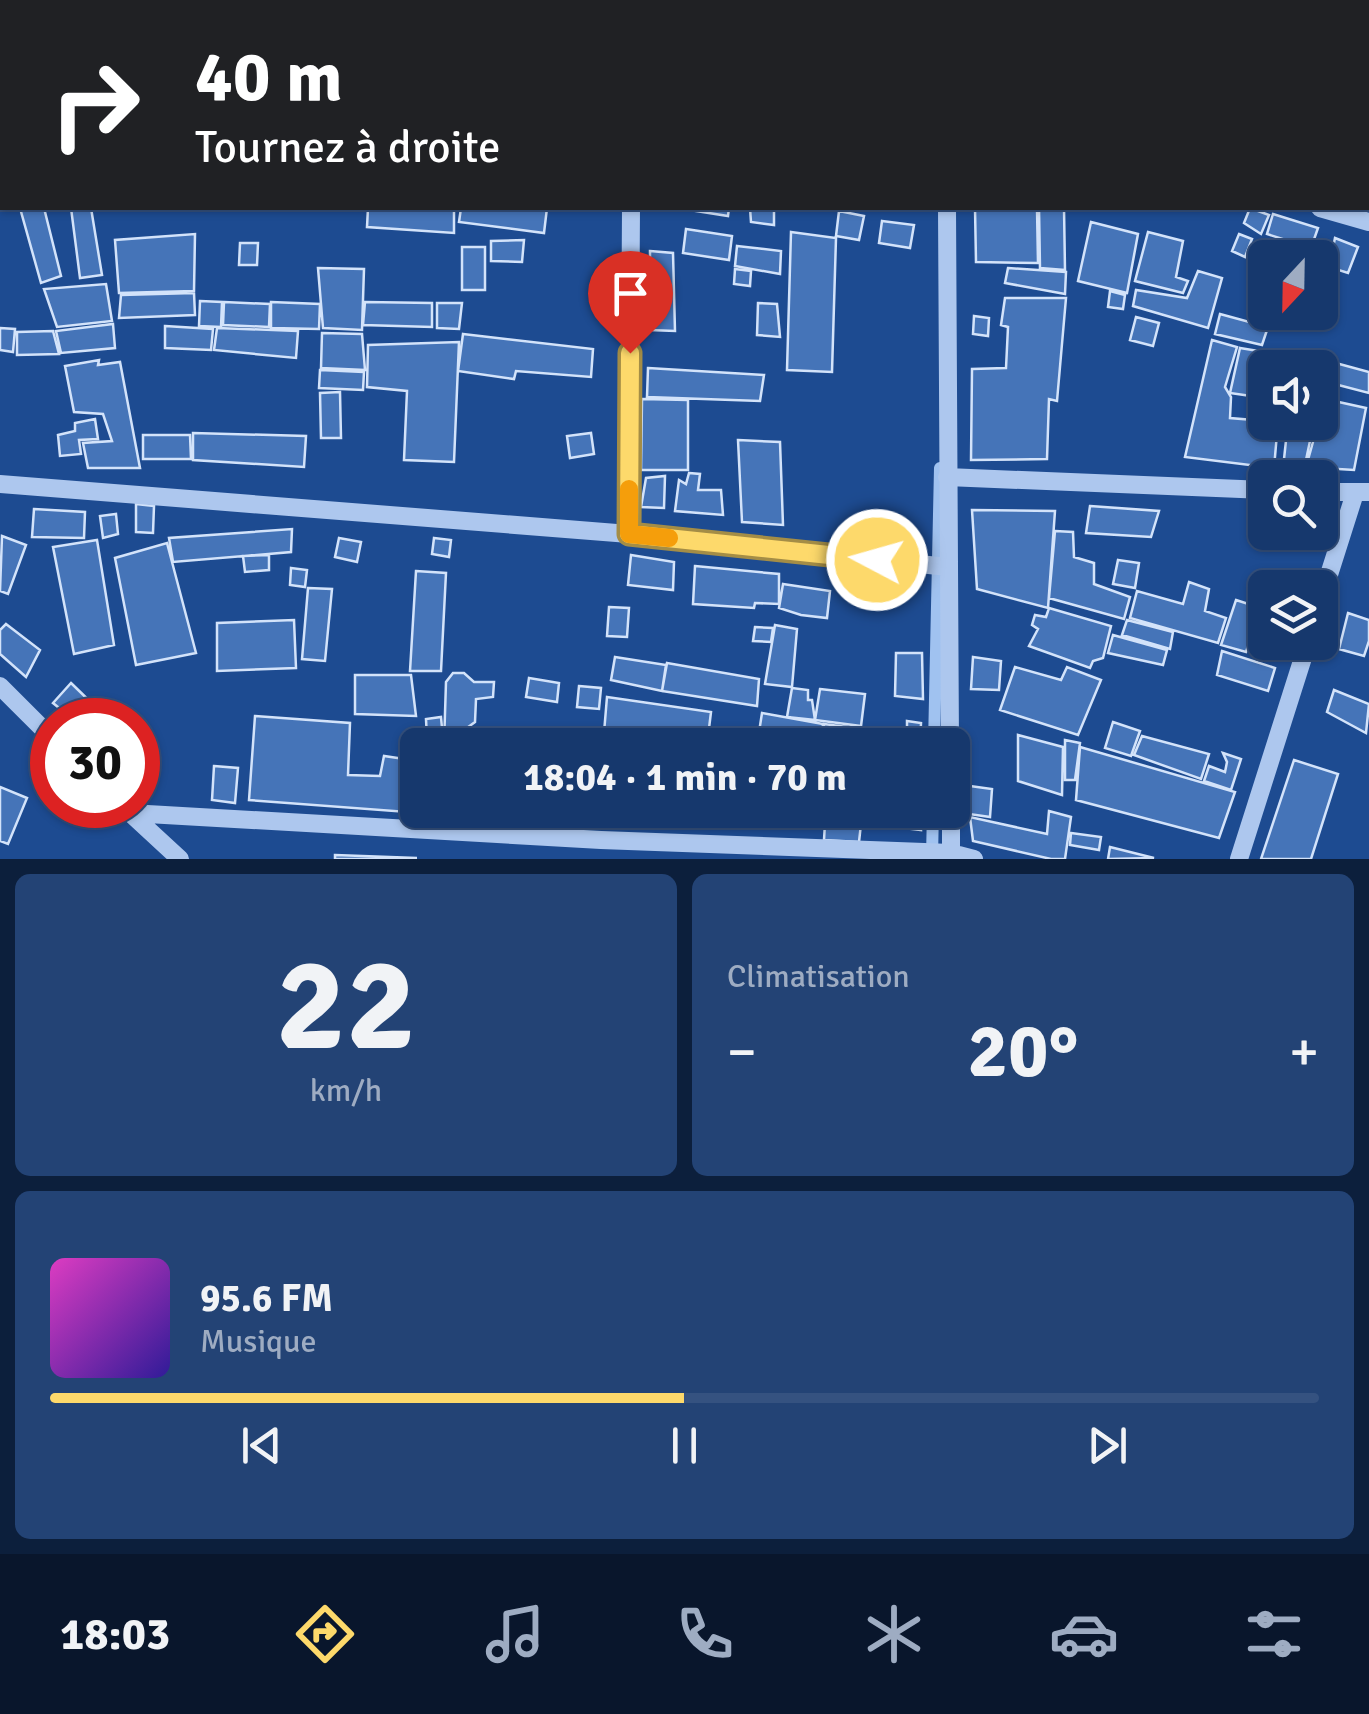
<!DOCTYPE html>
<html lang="fr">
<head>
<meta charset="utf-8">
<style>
	body { margin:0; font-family:Signika,sans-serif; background:#234375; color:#f1f3f6; height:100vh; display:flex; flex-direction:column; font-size:38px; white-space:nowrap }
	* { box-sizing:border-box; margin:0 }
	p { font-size:32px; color:#9eacc2 }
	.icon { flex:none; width:55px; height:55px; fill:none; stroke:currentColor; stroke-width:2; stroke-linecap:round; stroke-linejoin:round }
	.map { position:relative; height:859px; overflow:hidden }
	.details { display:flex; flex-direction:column; gap:15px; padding:15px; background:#0c1f3c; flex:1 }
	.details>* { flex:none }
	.hud { position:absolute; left:0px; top:0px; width:1370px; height:210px; box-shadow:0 2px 8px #0004,0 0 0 2px #355280; background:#202124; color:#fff; overflow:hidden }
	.needle { width:65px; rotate:202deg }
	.tools { position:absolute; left:1248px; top:240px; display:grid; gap:20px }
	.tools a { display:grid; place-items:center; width:90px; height:90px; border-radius:15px; background:#16386d; box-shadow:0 2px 8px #0004,0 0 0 2px #355280; font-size:50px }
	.speed { position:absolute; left:30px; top:698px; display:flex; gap:20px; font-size:50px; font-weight:700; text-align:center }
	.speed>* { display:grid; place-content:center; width:130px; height:130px; border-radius:50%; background:#16386d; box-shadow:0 2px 8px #0004,0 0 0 2px #355280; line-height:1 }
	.speed .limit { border:15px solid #d22; background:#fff; color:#111 }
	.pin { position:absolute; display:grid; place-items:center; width:85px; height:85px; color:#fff; margin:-102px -42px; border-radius:50% 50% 50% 0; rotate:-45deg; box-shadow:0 0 10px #0007 }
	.pin .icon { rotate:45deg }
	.me { position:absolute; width:110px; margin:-55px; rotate:276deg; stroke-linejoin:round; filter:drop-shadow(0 0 8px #0008) }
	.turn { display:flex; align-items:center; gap:35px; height:210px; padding:0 30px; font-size:45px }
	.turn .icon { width:130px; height:130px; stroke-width:2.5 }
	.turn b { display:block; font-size:70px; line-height:85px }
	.big { font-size:75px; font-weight:700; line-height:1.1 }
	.details .widget { flex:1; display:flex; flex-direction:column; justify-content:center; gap:15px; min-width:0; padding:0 35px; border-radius:15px; background:#234375 }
	.details .dial { align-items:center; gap:0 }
	.dial b { font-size:130px; line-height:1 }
	.song { display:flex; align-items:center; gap:30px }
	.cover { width:120px; height:120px; border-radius:15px; background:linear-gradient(135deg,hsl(310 70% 55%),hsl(250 70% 35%)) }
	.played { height:10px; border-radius:5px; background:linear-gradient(90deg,#fdd96b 50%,#355280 50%) }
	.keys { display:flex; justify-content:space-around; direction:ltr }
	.heat { display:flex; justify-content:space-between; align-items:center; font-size:55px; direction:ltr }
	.details .tiles { flex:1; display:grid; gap:15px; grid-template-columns:1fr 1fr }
	.widget:last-child { grid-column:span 2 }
	.trip { position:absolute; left:400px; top:728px; width:570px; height:100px; border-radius:15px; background:#16386d; box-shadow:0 2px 8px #0004,0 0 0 2px #355280; font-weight:700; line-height:100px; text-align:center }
	.tabs { display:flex; height:160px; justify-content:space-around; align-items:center; background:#09162c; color:#9eacc2 }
	.tabs .icon { width:70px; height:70px }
	.tabs .on { color:#fdd96b }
	.tabs b { font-size:45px; color:#f1f3f6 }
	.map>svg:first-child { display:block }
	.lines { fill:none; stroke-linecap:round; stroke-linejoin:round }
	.stream { stroke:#a0c2f0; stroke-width:12 }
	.building { fill:#4574b8; stroke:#d3e3fa; stroke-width:2.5 }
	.minor { stroke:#adc7ee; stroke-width:18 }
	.route-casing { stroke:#a48d46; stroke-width:25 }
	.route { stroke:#fdd96b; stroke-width:18 }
	.slow { stroke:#f59e0b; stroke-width:18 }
</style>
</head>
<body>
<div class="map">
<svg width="1369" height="859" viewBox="0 0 1369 859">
	<rect width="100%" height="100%" fill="#1d4b91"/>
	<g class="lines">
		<!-- stream -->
		<path class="stream" d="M 934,745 L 940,468
			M 932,857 L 933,810"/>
	</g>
	<!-- building -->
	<path class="building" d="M 139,0 L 241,0 L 139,2 Z
		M 450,0 L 523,0 L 527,1 L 450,2 Z
		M 845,0 L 928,0 L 845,2 Z
		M 1015,0 L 1119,0 L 1118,2 Z
		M 20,208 L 44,208 L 61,276 L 41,283 Z
		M 71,208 L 91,208 L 102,275 L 80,278 Z
		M 368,208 L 454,208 L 454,233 L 367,227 Z
		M 461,208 L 547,208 L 544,233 L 459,222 Z
		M 677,208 L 729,208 L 728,216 Z
		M 750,208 L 774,208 L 774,225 L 751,222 Z
		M 975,208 L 1037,208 L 1038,263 L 976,262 Z
		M 1039,208 L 1064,208 L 1065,270 L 1040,268 Z
		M 1250,208 L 1269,215 L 1261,234 L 1244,223 Z
		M 839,211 L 864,216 L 859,240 L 836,236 Z
		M 1273,214 L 1318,228 L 1311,248 L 1267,234 Z
		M 882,221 L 914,225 L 910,248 L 879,243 Z
		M 1091,222 L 1138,234 L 1127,293 L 1078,281 Z
		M 686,229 L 732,236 L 729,260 L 683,253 Z
		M 791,232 L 836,238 L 832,372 L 787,370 Z
		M 1148,232 L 1183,241 L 1176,277 L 1188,281 L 1183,293 L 1135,281 Z
		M 195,234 L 194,291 L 119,293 L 115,240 Z
		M 1239,234 L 1252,239 L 1245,257 L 1232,251 Z
		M 1335,238 L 1358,247 L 1348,273 L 1329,267 Z
		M 524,240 L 522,262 L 491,261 L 491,241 Z
		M 240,243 L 258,243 L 257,265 L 239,265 Z
		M 737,246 L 781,251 L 780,274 L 735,266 Z
		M 462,247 L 485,247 L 485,290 L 462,290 Z
		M 650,251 L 673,253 L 675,331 L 650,330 Z
		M 318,268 L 364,269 L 362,330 L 323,328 Z
		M 1008,268 L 1066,272 L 1065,294 L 1005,283 Z
		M 735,269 L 751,271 L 750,286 L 734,284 Z
		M 1198,271 L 1222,278 L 1208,328 L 1133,306 L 1136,290 L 1187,298 Z
		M 106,284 L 112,321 L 57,327 L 44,289 Z
		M 1110,291 L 1125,295 L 1123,309 L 1108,307 Z
		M 194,293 L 195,315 L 119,318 L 121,295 Z
		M 1005,298 L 1066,298 L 1057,401 L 1049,399 L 1047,459 L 971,460 L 972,369 L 1006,368 L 1008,327 L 1001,325 Z
		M 200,301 L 222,302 L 221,327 L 199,326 Z
		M 224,302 L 270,304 L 269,327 L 223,325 Z
		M 271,302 L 320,304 L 319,329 L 271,328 Z
		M 365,302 L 432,303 L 432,327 L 363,325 Z
		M 437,303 L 462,303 L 459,329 L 437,328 Z
		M 758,303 L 777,304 L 780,337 L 757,335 Z
		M 1220,314 L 1268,327 L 1262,345 L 1215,334 Z
		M 974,316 L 989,318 L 988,336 L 973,334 Z
		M 1136,317 L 1159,323 L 1153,346 L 1130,340 Z
		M 113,324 L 115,348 L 61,353 L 56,331 Z
		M 165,326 L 213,329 L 211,350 L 165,348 Z
		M 0,328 L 15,329 L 13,352 L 0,350 Z
		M 217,328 L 298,331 L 296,358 L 214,350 Z
		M 53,331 L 59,354 L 17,355 L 17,332 Z
		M 322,333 L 362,334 L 365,370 L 321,368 Z
		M 463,334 L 593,349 L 591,377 L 516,371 L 514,379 L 458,371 Z
		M 1212,340 L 1237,347 L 1225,387 L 1231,397 L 1230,418 L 1278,422 L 1274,468 L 1185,457 Z
		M 459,342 L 454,462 L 404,460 L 407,391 L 367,387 L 368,345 Z
		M 1240,348 L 1327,362 L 1320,393 L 1320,368 L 1265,368 L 1265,398 L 1230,393 Z
		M 99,360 L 98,365 L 120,362 L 140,468 L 88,468 L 83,443 L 112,441 L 103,414 L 74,412 L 65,366 Z
		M 1332,362 L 1369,372 L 1369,393 L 1327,382 Z
		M 648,368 L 764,375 L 760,401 L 647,397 Z
		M 320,370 L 364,372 L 363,390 L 319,388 Z
		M 340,392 L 341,438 L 321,438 L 320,393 Z
		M 642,399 L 688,400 L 688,470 L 641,470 Z
		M 1325,399 L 1366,408 L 1354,470 L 1306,467 Z
		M 95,419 L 98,439 L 79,440 L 81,454 L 60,456 L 58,435 L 75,431 L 75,423 Z
		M 1288,422 L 1314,422 L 1306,460 L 1284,459 Z
		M 193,433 L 306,436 L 304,467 L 193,460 Z
		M 591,433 L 594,454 L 570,458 L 567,436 Z
		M 143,435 L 190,435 L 191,459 L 143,459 Z
		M 738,440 L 780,442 L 783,525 L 742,522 Z
		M 689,473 L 700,474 L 698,490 L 721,490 L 723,515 L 675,511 L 679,480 L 686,484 Z
		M 665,476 L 664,508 L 641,507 L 646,478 Z
		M 136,504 L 154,506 L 153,533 L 136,532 Z
		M 1090,506 L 1159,511 L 1151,537 L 1086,533 Z
		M 34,509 L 85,512 L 84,538 L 32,537 Z
		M 972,510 L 1055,511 L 1048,608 L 977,589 Z
		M 116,514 L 118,534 L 103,538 L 100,516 Z
		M 292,529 L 291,552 L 173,562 L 169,538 Z
		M 1055,531 L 1073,532 L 1074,557 L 1094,563 L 1094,584 L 1130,597 L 1124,619 L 1049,598 Z
		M 2,536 L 26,545 L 8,594 L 0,591 Z
		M 339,538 L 361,542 L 357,562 L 335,557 Z
		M 434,538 L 451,540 L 449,557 L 432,554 Z
		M 97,540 L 114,645 L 74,654 L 53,547 Z
		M 167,543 L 196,653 L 136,665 L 115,558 Z
		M 269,555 L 269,570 L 245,572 L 243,556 Z
		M 631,555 L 674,562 L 673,590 L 628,585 Z
		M 1118,560 L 1139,563 L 1135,588 L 1113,584 Z
		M 695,566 L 779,574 L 779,604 L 755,603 L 754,608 L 693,604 Z
		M 291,568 L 307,570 L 305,587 L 290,585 Z
		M 416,571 L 446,573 L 441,671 L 410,671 Z
		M 1189,582 L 1209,589 L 1205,611 L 1226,618 L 1218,643 L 1130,618 L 1137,591 L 1183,604 Z
		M 783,584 L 830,591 L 827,618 L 801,615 L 779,608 Z
		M 308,588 L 332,589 L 325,661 L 302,659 Z
		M 1236,600 L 1261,608 L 1246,652 L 1221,645 Z
		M 609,607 L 629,608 L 627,637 L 607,636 Z
		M 1049,608 L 1111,626 L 1103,658 L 1093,661 L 1090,668 L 1029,646 L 1038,629 L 1032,625 L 1035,615 L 1046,617 Z
		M 1348,613 L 1369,620 L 1369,641 L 1364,656 L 1339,649 Z
		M 294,620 L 296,668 L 217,671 L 217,623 Z
		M 1127,620 L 1173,632 L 1170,649 L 1122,635 Z
		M 6,624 L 40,650 L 26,677 L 0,654 L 0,630 Z
		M 775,625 L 797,629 L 792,687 L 765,684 Z
		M 755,627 L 773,628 L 771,642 L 753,641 Z
		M 1113,635 L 1167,650 L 1163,665 L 1108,653 Z
		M 1222,651 L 1275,668 L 1268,691 L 1217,675 Z
		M 896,653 L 922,653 L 923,699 L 895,696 Z
		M 615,657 L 666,665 L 662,691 L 611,680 Z
		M 973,657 L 1001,661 L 999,690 L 971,689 Z
		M 667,663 L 759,679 L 757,706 L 662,691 Z
		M 1015,667 L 1061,680 L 1067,667 L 1101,680 L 1078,735 L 1000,710 Z
		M 453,673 L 464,673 L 474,682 L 494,682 L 493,697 L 476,699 L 475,722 L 464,730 L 466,745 L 444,745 L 446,682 Z
		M 355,675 L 411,675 L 416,716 L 355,714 Z
		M 529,678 L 559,683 L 557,702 L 526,697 Z
		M 71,683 L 105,716 L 102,720 L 74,720 L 53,703 Z
		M 579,686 L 601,688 L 599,709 L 577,707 Z
		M 792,688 L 808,690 L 808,700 L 812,700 L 815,720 L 787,717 Z
		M 820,689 L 865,694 L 861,726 L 815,720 Z
		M 1334,690 L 1369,704 L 1366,733 L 1327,712 Z
		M 607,697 L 711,712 L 707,745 L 603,745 Z
		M 762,713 L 823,724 L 820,745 L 757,745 Z
		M 255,716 L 350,723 L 348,775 L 380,776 L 384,756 L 418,761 L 418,810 L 447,810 L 447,815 L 249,800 Z
		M 441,717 L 443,739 L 427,739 L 426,719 Z
		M 907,721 L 921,723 L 920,745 L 907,745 Z
		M 1113,722 L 1140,731 L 1131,756 L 1105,748 Z
		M 824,724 L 892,733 L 890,745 L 823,745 Z
		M 1018,735 L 1063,747 L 1062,795 L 1018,781 Z
		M 1142,736 L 1209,754 L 1201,779 L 1134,755 Z
		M 1065,740 L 1080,743 L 1075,780 L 1065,780 Z
		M 1080,747 L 1235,792 L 1219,838 L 1076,800 Z
		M 1223,753 L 1241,759 L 1231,790 L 1204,781 L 1209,766 L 1225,772 L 1227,762 Z
		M 1294,760 L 1338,774 L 1311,859 L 1261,859 Z
		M 214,766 L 238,768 L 235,803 L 212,800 Z
		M 970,786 L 992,789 L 990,817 L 969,814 Z
		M 0,787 L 27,798 L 8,844 L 0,841 Z
		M 955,790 L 968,792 L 966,817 L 955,817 Z
		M 682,810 L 739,810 L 738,814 Z
		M 747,810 L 794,810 L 795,820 L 746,816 Z
		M 828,810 L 894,810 L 893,826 L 827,821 Z
		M 898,810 L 920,810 L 921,830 L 895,827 Z
		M 1049,811 L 1071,817 L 1065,859 L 1051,859 L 973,841 L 970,817 L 1047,834 Z
		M 825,823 L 861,824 L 859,842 L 824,840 Z
		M 1071,833 L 1101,837 L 1099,850 L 1070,845 Z
		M 1110,847 L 1154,858 L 1108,859 Z
		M 335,855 L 417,858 L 335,859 Z"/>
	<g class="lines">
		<!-- minor -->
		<path class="minor" d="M 632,2 L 632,0
			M 948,2 L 948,0
			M 1263,2 L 1263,0
			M 0,150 L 2,150
			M 947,208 L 950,745
			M 1320,208 L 1369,222
			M 947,477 L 1265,490
			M 0,484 L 629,534 L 948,567
			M 1320,492 L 1369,492
			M 629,534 L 631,208
			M 1320,603 L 1355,493
			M 0,686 L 52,738
			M 951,810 L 951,859
			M 129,812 L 180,859
			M 130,813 L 601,840 L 951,853 L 974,859
			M 1239,859 L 1308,642"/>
	</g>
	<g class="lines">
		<!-- route casing -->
		<g class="route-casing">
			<path id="route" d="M 630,353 L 629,534 L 877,560"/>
		</g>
		<!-- route -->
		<use href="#route" class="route"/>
		<!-- slow -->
		<path class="slow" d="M 629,489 L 629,534 L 669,538"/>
	</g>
</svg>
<div class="tools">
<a><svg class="needle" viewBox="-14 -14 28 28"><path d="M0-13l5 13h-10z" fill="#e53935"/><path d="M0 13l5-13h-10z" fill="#9eacc2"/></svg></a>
<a><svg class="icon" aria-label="sound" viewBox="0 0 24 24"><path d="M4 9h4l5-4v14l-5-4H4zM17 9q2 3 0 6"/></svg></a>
<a><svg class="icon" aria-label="search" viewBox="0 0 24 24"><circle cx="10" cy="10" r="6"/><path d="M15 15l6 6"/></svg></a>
<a><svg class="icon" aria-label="layers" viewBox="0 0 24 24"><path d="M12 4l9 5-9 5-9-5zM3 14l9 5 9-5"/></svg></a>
</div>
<div class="speed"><div class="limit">30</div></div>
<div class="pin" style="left:630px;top:353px;background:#d93025"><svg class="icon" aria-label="arrive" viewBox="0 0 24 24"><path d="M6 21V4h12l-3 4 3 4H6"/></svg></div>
<svg class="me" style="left:877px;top:560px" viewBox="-20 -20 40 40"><circle r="17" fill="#fdd96b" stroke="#fff" stroke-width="3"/><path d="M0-11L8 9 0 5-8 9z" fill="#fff"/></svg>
<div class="trip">18:04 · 1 min · 70 m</div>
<div class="hud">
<div class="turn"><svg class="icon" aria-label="right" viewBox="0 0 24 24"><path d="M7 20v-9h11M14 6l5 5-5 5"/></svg><div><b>40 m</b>Tournez à droite</div></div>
</div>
</div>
<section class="details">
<div class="tiles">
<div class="widget dial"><b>22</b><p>km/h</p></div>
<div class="widget"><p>Climatisation</p>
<div class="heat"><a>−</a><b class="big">20°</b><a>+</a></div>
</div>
<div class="widget">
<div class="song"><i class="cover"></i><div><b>95.6 FM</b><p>Musique</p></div></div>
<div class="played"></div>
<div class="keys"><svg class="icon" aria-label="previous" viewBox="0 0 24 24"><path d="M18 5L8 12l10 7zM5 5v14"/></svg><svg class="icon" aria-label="pause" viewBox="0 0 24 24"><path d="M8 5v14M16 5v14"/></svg><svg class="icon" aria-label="next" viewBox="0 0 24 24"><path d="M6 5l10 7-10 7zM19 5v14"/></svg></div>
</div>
</div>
</section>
<nav class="tabs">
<b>18:03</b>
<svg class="icon on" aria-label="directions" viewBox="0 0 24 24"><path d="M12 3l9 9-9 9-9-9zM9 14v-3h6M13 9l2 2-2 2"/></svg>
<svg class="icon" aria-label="music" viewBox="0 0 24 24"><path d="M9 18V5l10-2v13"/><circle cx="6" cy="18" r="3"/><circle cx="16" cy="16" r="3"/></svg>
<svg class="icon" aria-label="phone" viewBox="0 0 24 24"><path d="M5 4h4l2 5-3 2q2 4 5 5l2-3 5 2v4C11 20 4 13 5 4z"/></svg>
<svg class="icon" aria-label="climate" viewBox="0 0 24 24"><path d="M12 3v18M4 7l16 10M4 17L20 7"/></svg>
<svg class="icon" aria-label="car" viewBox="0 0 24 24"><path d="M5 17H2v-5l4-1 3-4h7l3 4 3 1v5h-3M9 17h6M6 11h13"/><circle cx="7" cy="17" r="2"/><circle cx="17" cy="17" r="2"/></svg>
<svg class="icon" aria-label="filters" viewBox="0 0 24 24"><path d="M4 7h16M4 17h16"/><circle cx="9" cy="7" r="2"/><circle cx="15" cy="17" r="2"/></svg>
</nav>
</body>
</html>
